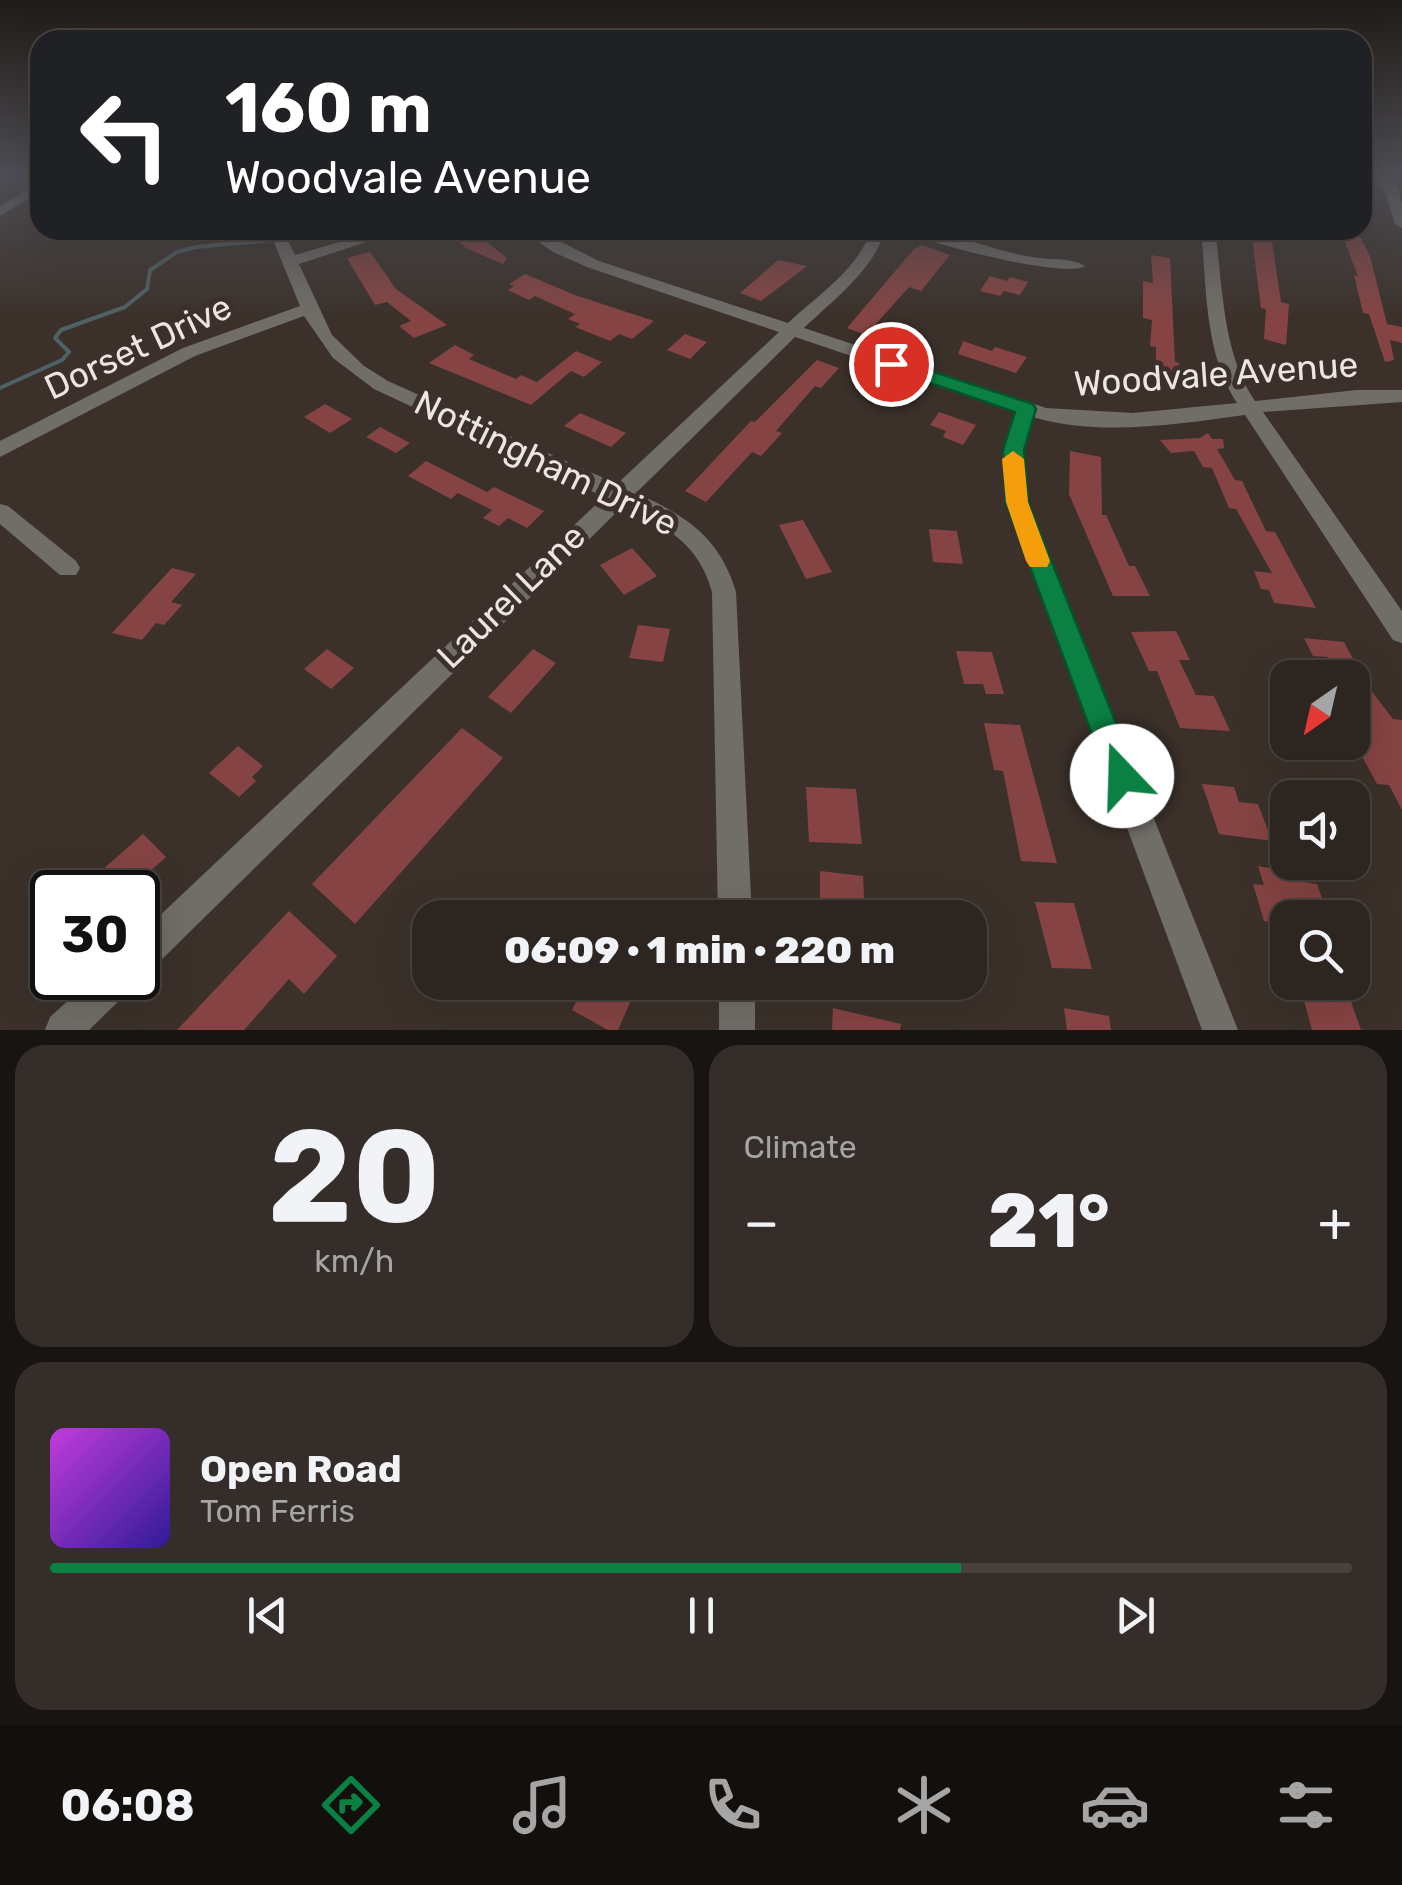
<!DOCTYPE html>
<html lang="en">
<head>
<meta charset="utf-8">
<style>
	body { margin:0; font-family:Rubik,sans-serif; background:#342d29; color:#f1f3f6; height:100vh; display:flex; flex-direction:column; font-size:38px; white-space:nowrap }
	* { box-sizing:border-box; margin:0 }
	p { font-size:32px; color:#a6a5a5 }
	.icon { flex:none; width:55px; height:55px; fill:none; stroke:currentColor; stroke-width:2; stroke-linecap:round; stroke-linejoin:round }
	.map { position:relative; height:1030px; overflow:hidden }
	.sheet { display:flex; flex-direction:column; gap:15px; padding:15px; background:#181412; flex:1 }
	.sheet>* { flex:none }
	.banner { position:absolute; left:30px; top:30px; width:1342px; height:210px; border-radius:30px; box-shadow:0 10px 40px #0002,0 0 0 2px #48423e; background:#202124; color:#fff; overflow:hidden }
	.needle { width:65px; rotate:214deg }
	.tools { position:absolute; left:1270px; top:660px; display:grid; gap:20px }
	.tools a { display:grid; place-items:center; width:100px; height:100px; border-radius:20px; background:#2c2520; box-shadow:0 10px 40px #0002,0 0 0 2px #48423e; font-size:50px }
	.speed { position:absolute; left:30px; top:870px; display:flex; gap:20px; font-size:50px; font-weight:700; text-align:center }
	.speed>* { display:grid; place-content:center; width:130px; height:130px; border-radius:50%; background:#2c2520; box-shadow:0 10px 40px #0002,0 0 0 2px #48423e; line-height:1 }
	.speed .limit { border:5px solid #111; border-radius:15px; background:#fff; color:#111 }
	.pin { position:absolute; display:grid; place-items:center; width:85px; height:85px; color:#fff; margin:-42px; border:5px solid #fff; border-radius:50%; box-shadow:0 2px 10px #0007 }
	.me { position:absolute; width:110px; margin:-55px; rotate:339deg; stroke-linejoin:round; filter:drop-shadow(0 0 8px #0008) }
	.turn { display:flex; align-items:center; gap:35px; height:210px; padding:0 30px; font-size:45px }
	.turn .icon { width:130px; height:130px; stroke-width:2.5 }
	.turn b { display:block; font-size:70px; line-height:85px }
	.big { font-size:75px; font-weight:800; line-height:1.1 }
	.sheet .tile { flex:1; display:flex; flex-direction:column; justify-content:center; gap:15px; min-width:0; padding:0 35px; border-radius:30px; background:#342d29 }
	.sheet .dial { align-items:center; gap:0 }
	.dial b { font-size:130px; line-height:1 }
	.song { display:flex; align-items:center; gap:30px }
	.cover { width:120px; height:120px; border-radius:15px; background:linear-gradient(135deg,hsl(290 70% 55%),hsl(250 70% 35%)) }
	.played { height:10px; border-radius:5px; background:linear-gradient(90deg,#0b8043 70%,#48423e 70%) }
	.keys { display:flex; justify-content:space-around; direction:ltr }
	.heat { display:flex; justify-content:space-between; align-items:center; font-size:55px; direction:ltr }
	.sheet .tiles { flex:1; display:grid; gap:15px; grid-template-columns:1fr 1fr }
	.tile:last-child { grid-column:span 2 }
	.trip { position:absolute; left:412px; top:900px; width:575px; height:100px; border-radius:30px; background:#2c2520; box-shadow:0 10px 40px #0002,0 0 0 2px #48423e; font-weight:800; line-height:100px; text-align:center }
	.tabs { display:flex; height:160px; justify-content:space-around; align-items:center; background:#120f0d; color:#a6a5a5 }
	.tabs .icon { width:70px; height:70px }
	.tabs .current { color:#0b8043 }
	.tabs b { font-size:45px; color:#f1f3f6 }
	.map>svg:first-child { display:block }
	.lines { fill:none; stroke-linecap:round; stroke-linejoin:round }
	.stream { stroke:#4e6164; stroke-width:4 }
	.building { fill:#854443 }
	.minor { fill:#716e69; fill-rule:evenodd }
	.route { fill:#0b8043; stroke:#07532c; stroke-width:2.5 }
	.slow { fill:#f59e0b }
	.labels { text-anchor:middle; stroke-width:10; stroke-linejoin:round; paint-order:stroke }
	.street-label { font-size:35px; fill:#ece5e1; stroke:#3b312a }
</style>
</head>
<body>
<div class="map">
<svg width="1402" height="1030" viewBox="0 0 1402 1030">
	<rect width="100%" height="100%" fill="#3b312a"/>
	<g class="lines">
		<!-- stream -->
		<path class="stream" d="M 290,234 L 305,230
			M 0,388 L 62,360 L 69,352 L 55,338 L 61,330 L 125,307 L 147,289 L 150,270 L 177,252 L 196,247 L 272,240"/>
	</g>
	<!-- building -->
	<path class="building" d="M 445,230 L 471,230 L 507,258 L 503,264 L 466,248 Z
		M 1251,231 L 1271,235 L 1281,302 L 1289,304 L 1286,345 L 1264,339 L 1266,309 L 1261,308 Z
		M 1341,232 L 1359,235 L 1370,256 L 1387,324 L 1402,327 L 1402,343 L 1390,340 L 1394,360 L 1385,362 L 1369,314 L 1363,313 L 1354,275 L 1358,276 Z
		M 922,245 L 950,255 L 921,291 L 909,287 L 866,335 L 847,328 L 914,249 Z
		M 370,252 L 396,289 L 447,325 L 414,338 L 399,326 L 411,321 L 387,302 L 375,305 L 347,258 Z
		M 1151,255 L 1170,258 L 1175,362 L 1179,363 L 1180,380 L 1156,375 L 1156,347 L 1150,346 L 1152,320 L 1143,318 L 1143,281 L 1153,283 Z
		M 778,260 L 807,266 L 761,301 L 740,293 Z
		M 525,274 L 575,295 L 654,321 L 632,339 L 619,334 L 610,341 L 575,327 L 580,324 L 568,319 L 575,314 L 535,296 L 529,300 L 508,290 L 514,286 L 509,284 Z
		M 990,276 L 1007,281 L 1010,277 L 1028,282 L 1020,295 L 1004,291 L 1000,296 L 980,291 Z
		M 685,334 L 707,342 L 690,359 L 667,350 Z
		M 963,341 L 992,351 L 995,347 L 1027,357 L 1016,373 L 958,354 Z
		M 455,345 L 474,355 L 469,359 L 516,379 L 521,375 L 537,382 L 576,351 L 602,362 L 584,377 L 571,371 L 531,405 L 429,363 Z
		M 817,360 L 839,368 L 821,388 L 815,386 L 776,431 L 782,433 L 761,456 L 752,452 L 706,502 L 685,491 L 751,421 L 755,422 Z
		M 325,404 L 352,419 L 330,433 L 304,417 Z
		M 939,412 L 976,425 L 963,445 L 943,437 L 946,431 L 930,425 Z
		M 580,413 L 626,433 L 611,447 L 564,426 Z
		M 380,427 L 410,443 L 396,453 L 366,437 Z
		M 1208,433 L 1212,439 L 1223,439 L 1224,448 L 1217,449 L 1235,480 L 1242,481 L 1266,531 L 1275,532 L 1316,608 L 1274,603 L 1269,590 L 1261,589 L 1254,571 L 1272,573 L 1236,509 L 1229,508 L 1212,468 L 1203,467 L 1194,451 L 1171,453 L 1160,440 L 1200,438 Z
		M 1070,451 L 1101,457 L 1102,515 L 1106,515 L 1129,566 L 1135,566 L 1150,596 L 1113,596 L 1069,494 Z
		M 426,461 L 487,492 L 494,487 L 544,511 L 527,528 L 508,518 L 499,526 L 483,518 L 492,510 L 458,493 L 451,499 L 408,476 Z
		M 803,520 L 832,572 L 806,579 L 779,525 Z
		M 929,529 L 957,531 L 963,564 L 933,562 Z
		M 632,548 L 657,576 L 624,595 L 600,565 Z
		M 172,568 L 196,574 L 171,602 L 182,605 L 164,625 L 156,623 L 142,640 L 112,633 Z
		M 638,625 L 670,629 L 663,662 L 629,658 Z
		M 1176,631 L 1190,660 L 1179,660 L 1196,695 L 1214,696 L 1230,731 L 1180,728 L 1157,671 L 1149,671 L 1131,632 Z
		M 1304,638 L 1344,642 L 1367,685 L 1393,719 L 1402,720 L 1402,810 L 1389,785 L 1377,784 L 1352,738 L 1352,667 L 1331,665 L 1328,657 L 1313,656 Z
		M 327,649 L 354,668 L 331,689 L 304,669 Z
		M 533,649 L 556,663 L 511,713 L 488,697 Z
		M 956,651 L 992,652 L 1004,694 L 986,694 L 983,684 L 964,684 Z
		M 984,723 L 1020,725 L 1057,863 L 1021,861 L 1003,771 L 994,770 Z
		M 462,728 L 503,758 L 355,924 L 312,884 Z
		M 238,746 L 263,766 L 252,777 L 256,781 L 239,797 L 209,773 Z
		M 1202,784 L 1234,787 L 1239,802 L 1258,804 L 1272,841 L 1219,834 Z
		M 806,787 L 856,789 L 862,844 L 809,842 Z
		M 143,834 L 166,857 L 127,892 L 77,892 Z
		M 1258,866 L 1287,871 L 1290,880 L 1317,884 L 1329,918 L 1288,918 L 1288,925 L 1264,921 L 1253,884 L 1264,885 Z
		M 820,871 L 863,876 L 865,918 L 820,918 Z
		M 1035,902 L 1074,903 L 1092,969 L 1052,968 Z
		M 289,911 L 337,956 L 304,994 L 289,979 L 244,1030 L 177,1030 Z
		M 586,982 L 625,982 L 636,989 L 618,1030 L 608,1030 L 572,1010 Z
		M 1299,982 L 1326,982 L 1328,989 L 1348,993 L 1361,1030 L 1312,1030 Z
		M 833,1008 L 901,1024 L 900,1030 L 832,1030 Z
		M 1064,1008 L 1109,1016 L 1111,1030 L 1067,1030 Z"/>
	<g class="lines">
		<!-- minor -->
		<path class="minor" d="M 1379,174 L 1393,174 L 1402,202 L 1402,228 L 1395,224 Z
			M 40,182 L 40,192 L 0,216 L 0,206 Z
			M 269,230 L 283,230 L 295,255 L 380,230 L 403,230 L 299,264 L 332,335 L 364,366 L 388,381 L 617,484 L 779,332 L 587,267 L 553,252 L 521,230 L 538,230 L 599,261 L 788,323 C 817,296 859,268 871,230 L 885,230 C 874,270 833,300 804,328 L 1046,408 L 1133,413 L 1237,403 C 1204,353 1207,288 1201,230 L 1215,230 C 1223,286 1222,353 1255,401 L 1357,390 L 1402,390 L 1402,402 L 1263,412 L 1402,611 L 1402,643 L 1393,640 L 1245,415 C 1178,424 1100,437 1033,417 L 1023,451 L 1028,502 L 1238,1030 L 1202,1030 L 1006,502 L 1003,451 L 1015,411 L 795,337 L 636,493 C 685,515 720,537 736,592 L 752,918 L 718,918 L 712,592 C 699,544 666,526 623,506 L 150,971 L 138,976 L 138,936 L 604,497 L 374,389 L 333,358 L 304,316 L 195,356 L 0,457 L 0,441 L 183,348 L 300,306 Z
			M 906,230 C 952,230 993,252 1039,258 C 1054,260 1073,258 1085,266 C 1067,279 925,244 906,230 Z
			M 0,504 L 8,506 L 76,561 L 80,568 L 76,575 L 60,575 L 0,524 Z
			M 93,978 L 135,978 L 130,990 L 89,1030 L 45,1030 L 50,1017 Z
			M 719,982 L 755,982 L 755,1030 L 719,1030 Z"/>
	</g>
	<!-- sky -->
	<linearGradient id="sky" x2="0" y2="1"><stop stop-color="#201b17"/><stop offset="0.55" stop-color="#4f4e55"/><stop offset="1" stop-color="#4f4e55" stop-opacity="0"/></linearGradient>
	<rect width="1402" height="318" fill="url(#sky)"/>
	<!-- route -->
	<path class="route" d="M 891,358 L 1033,404 L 1036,409 L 1024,450 L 1028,502 L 1137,776 L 1132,786 L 1122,791 L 1111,786 L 1006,502 L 1003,450 L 1015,412 L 884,367 L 884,360 Z"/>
	<!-- slow -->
	<path class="slow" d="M 1013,451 L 1024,459 L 1028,502 L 1050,561 L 1047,567 L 1030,567 L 1026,561 L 1006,502 L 1002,459 Z"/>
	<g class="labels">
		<!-- street labels -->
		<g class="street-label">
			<text transform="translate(138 347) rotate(-25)" y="12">Dorset Drive</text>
			<text transform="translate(1216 374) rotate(-4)" y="12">Woodvale Avenue</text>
			<text transform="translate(546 463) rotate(26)" y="12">Nottingham Drive</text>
			<text transform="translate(511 596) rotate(-44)" y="12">Laurel Lane</text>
		</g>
	</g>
</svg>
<div class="tools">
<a><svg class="needle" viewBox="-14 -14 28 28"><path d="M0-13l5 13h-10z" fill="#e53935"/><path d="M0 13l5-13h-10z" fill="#a6a5a5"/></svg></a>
<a><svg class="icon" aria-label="sound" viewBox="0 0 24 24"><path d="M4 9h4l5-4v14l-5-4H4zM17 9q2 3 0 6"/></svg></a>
<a><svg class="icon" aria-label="search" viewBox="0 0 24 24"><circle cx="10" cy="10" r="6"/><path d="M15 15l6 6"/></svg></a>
</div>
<div class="speed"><div class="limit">30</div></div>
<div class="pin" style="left:891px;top:364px;background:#d93025"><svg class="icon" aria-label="arrive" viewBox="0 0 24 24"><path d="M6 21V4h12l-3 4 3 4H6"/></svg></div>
<svg class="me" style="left:1122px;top:776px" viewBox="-20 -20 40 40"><circle r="19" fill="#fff"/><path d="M0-13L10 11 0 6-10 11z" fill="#0b8043"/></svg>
<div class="trip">06:09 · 1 min · 220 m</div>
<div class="banner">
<div class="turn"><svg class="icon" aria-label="left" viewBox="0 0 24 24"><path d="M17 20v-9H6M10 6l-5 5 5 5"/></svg><div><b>160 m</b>Woodvale Avenue</div></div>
</div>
</div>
<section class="sheet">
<div class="tiles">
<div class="tile dial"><b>20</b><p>km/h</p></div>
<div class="tile"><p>Climate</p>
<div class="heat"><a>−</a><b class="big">21°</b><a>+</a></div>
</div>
<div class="tile">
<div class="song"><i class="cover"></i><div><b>Open Road</b><p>Tom Ferris</p></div></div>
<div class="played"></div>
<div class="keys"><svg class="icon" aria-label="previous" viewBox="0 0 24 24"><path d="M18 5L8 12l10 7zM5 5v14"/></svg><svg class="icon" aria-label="pause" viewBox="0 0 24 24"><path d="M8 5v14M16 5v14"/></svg><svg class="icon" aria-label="next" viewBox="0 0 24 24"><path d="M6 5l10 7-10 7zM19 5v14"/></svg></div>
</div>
</div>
</section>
<nav class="tabs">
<b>06:08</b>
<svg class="icon current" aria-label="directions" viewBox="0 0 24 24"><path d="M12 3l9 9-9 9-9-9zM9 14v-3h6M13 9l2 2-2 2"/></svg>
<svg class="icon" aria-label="music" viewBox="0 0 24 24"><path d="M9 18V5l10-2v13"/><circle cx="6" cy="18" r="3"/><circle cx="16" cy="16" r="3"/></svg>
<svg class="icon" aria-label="phone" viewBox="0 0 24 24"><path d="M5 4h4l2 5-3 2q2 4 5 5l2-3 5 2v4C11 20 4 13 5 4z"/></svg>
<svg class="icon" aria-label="climate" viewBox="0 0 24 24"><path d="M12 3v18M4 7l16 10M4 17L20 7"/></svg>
<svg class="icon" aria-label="car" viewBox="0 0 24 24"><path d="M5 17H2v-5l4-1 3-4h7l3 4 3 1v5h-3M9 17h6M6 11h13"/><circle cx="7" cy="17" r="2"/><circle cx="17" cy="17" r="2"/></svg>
<svg class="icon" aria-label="filters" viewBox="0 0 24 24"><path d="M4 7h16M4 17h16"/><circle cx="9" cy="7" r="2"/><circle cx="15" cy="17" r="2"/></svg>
</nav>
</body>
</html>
